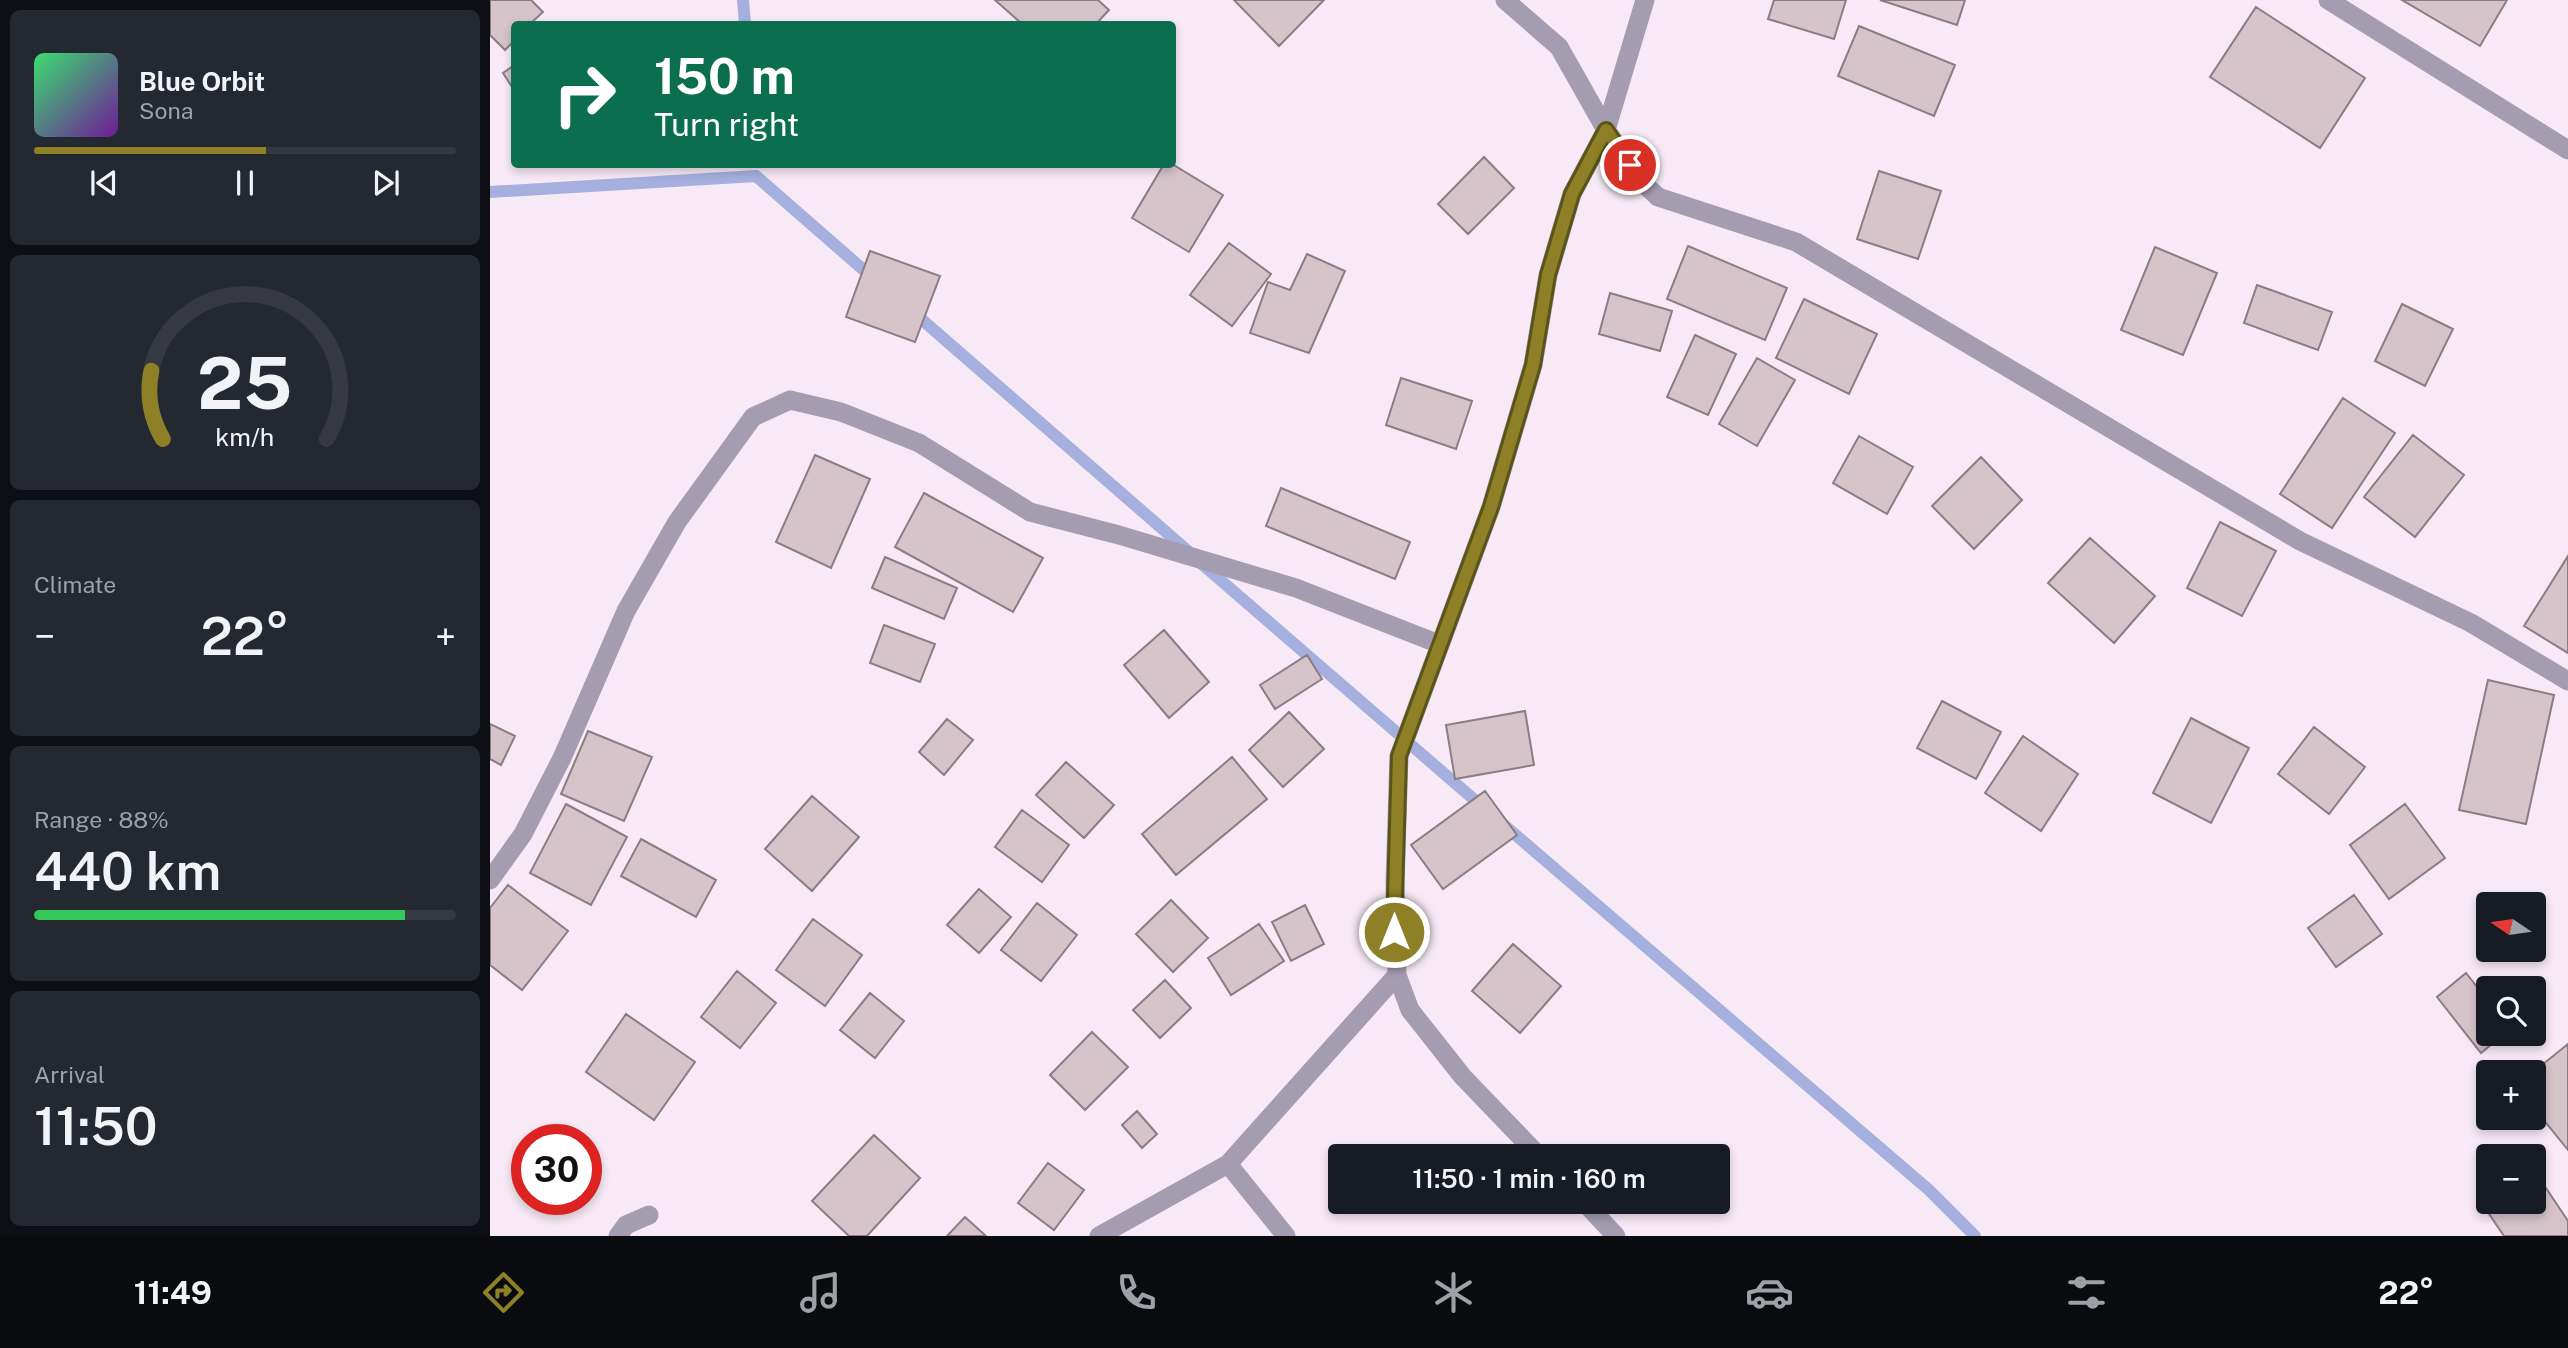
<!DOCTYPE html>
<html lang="en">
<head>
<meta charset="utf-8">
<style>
	body { margin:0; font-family:"Public Sans",sans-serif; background:#242831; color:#f1f3f6; height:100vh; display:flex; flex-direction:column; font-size:26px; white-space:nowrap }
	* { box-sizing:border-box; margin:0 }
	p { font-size:23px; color:#9ea1a6 }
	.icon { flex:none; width:38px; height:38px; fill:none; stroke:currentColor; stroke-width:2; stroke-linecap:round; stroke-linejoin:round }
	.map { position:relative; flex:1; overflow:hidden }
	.sheet { display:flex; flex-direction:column; gap:10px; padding:10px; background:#0d0f14; width:490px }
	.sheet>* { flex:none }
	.banner { position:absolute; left:21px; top:21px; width:665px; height:147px; border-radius:7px; box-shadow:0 4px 10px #0003; background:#0b6e4f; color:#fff; overflow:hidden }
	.needle { width:46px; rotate:283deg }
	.controls { position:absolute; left:1986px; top:892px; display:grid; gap:14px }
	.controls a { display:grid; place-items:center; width:70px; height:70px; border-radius:7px; background:#171b24; box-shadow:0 4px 10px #0003; font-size:35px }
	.speed { position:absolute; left:21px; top:1124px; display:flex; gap:14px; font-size:35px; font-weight:700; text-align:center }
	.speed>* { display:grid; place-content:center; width:91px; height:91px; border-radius:50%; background:#171b24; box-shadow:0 4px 10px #0003; line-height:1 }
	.speed .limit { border:10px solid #d22; background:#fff; color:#111 }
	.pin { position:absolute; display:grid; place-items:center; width:60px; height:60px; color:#fff; margin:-30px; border:4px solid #fff; border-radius:50%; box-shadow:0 2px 7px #0007 }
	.me { position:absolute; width:77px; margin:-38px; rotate:0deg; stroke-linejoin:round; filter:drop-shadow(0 0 5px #0008) }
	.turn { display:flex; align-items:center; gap:24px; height:147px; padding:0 28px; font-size:32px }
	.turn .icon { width:91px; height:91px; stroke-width:2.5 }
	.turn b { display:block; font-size:49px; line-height:60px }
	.big { font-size:52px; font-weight:600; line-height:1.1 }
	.sheet .tile { flex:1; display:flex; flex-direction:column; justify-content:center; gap:10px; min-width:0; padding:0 24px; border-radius:10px; background:#242831 }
	.sheet .dial { align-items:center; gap:0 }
	.dial svg { height:182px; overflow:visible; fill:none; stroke:#363941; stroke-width:7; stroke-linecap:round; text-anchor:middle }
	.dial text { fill:#f1f3f6; stroke:none }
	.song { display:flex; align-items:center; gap:21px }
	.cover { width:84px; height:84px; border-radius:10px; background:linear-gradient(135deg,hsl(140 70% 55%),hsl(280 70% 35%)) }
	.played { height:7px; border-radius:4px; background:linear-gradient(90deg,#8e8027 55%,#363941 55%) }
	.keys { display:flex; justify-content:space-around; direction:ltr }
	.heat { display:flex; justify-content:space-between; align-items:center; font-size:38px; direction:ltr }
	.charge { height:10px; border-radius:5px; background:linear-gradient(90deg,#34c759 88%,#363941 0) }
	.trip { position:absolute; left:838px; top:1144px; width:402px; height:70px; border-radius:7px; background:#171b24; box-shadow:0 4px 10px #0003; font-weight:600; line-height:70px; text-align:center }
	.menu { display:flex; height:112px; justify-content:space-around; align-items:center; background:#090b0e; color:#9ea1a6 }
	.menu .icon { width:49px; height:49px }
	.menu .selected { color:#8e8027 }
	.menu b { font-size:32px; color:#f1f3f6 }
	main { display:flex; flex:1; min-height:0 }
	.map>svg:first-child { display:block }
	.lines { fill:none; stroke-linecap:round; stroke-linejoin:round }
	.stream { stroke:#a6b0de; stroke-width:12 }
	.building { fill:#d6c4ca; stroke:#8c7d82; stroke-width:2 }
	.minor { stroke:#a49cb1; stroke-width:19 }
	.route-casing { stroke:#5c5319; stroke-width:18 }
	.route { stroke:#8e8027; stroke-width:12 }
</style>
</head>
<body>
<main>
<section class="sheet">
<div class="tile">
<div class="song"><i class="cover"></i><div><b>Blue Orbit</b><p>Sona</p></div></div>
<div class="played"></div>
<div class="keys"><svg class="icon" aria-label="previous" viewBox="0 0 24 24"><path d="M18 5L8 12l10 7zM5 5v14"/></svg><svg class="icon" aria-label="pause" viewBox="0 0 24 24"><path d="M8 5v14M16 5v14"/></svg><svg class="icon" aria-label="next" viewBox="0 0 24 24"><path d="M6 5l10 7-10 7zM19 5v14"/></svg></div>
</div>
<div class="tile dial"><svg viewBox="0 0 100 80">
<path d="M14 69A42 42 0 1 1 86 69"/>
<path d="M14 69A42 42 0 0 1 9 39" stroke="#8e8027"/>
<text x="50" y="56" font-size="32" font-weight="700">25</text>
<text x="50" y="72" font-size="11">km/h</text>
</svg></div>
<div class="tile"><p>Climate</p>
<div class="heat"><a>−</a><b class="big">22°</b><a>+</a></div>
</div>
<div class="tile"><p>Range · 88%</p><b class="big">440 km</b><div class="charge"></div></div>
<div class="tile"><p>Arrival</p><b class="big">11:50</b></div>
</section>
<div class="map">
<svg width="2078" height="1236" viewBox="0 0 2078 1236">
	<rect width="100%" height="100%" fill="#f7eaf6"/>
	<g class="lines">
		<!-- stream -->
		<path class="stream" d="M 253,0 L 255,24
			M 0,192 L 266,176 L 384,279
			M 422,311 L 699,552
			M 712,564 L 995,809
			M 1014,825 L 1439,1190 L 1485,1236"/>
	</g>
	<!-- building -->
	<path class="building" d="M 0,0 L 41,0 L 53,12 L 40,24 L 24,24 L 24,41 L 15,50 L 0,35 Z
		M 505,0 L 608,0 L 619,10 L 606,24 L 532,24 Z
		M 744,0 L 834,0 L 789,46 Z
		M 1284,0 L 1356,0 L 1344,39 L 1278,19 Z
		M 1390,0 L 1475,0 L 1467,25 Z
		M 1912,0 L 2017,0 L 1990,46 Z
		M 1766,7 L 1875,78 L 1830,148 L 1720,77 Z
		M 1369,26 L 1465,65 L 1444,116 L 1348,76 Z
		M 24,65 L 24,90 L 13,73 Z
		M 994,157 L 1024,188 L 978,234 L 948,204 Z
		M 674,164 L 682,164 L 733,195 L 699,252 L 642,218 Z
		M 1389,171 L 1451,191 L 1428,259 L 1367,239 Z
		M 739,243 L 781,274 L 742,326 L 700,295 Z
		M 1198,246 L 1297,288 L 1275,340 L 1177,299 Z
		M 1665,247 L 1727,273 L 1693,355 L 1631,330 Z
		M 380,251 L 450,276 L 425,342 L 356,317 Z
		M 817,254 L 855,271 L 819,353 L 760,333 L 778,282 L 800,290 Z
		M 1767,285 L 1842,312 L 1828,350 L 1754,323 Z
		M 1120,293 L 1182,311 L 1170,351 L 1109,334 Z
		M 1314,299 L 1387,334 L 1359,394 L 1286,358 Z
		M 1912,304 L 1963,329 L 1935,386 L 1885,361 Z
		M 1205,335 L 1246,354 L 1218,415 L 1177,397 Z
		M 1267,358 L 1305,380 L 1267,446 L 1229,424 Z
		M 911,378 L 982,401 L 966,449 L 896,425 Z
		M 1853,398 L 1905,433 L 1842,528 L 1790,494 Z
		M 1923,435 L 1974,475 L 1925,537 L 1874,497 Z
		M 1369,436 L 1423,467 L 1397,514 L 1343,483 Z
		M 325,455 L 380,479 L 341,568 L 286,542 Z
		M 1491,457 L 1532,500 L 1484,549 L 1442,506 Z
		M 791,488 L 920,542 L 905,579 L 776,526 Z
		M 434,493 L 553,558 L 523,612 L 405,547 Z
		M 1730,522 L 1786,551 L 1752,616 L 1697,588 Z
		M 1600,538 L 1665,596 L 1624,643 L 1558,583 Z
		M 2078,556 L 2078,653 L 2034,626 Z
		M 395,557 L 467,588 L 454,619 L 382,588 Z
		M 394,625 L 445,644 L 430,682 L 380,663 Z
		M 674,630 L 719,682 L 679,718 L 634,665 Z
		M 817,655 L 832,679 L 785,709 L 770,685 Z
		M 1998,680 L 2064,695 L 2036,824 L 1969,810 Z
		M 1452,701 L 1511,732 L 1486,779 L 1427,748 Z
		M 1035,711 L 1044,765 L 965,779 L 956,725 Z
		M 799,712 L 834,749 L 793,787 L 759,750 Z
		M 1701,718 L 1759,748 L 1721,823 L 1663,793 Z
		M 457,719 L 483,740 L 454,775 L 429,752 Z
		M 0,724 L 25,736 L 11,765 L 0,759 Z
		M 1824,727 L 1875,767 L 1839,814 L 1788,774 Z
		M 98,731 L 162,757 L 134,821 L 71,794 Z
		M 1533,736 L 1588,774 L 1551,831 L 1495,793 Z
		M 742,757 L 777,799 L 686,875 L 652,834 Z
		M 576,762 L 624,805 L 594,838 L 546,795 Z
		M 995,791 L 1027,835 L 953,889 L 921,845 Z
		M 322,796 L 369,837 L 322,891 L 275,849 Z
		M 76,804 L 137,837 L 101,905 L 40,873 Z
		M 1915,804 L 1955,858 L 1899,899 L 1860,845 Z
		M 532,810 L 579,845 L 552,882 L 505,847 Z
		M 151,839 L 226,880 L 206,917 L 131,876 Z
		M 18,885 L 78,931 L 32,990 L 0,965 L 0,908 Z
		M 489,889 L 521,917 L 489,953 L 457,925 Z
		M 1864,895 L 1892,934 L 1846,967 L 1818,928 Z
		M 681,900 L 718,938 L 683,972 L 646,934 Z
		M 547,903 L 587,935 L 551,981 L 511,950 Z
		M 815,905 L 834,944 L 801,961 L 782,922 Z
		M 323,919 L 372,955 L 335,1006 L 286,970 Z
		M 769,924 L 794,961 L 741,995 L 718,958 Z
		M 1023,944 L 1071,986 L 1030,1033 L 982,991 Z
		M 247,971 L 286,1003 L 250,1048 L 211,1017 Z
		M 1976,973 L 1998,1001 L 1998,1034 L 2014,1034 L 1991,1053 L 1947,997 Z
		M 675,980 L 701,1008 L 670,1038 L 643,1010 Z
		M 380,993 L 414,1021 L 385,1058 L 350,1030 Z
		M 136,1014 L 205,1062 L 164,1120 L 96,1072 Z
		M 602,1032 L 638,1067 L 595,1110 L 560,1075 Z
		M 2078,1044 L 2078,1150 L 2044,1108 L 2042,1073 Z
		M 647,1111 L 667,1134 L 652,1148 L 632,1125 Z
		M 384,1135 L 430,1178 L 377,1236 L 359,1236 L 322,1201 Z
		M 558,1163 L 594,1190 L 564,1230 L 528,1203 Z
		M 2044,1170 L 2078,1221 L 2078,1236 L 2014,1236 L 1991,1202 L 1998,1197 L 1998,1202 L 2044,1202 Z
		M 475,1217 L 496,1236 L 457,1236 Z"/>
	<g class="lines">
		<!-- minor -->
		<path class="minor" d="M 1015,0 L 1069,47 L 1116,130 L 1153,183 L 1168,197 L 1306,242 L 1810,541 L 1981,623 L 2078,681
			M 1838,0 L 2078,150
			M 0,880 L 33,834 L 72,758 L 136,611 L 187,522 L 263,417 L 300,400 L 351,412 L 429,443 L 540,512 L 629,535 L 806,588 L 949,644
			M 1050,1157 L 973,1077 L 920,1010 L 907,975 L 905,882 L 909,756 L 1001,507 L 1043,365 L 1058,275 L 1082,194 L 1116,130 L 1155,0
			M 738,1164 L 796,1236
			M 1094,1202 L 1126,1236
			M 128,1236 L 136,1225 L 159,1215
			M 609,1236 L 738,1164 L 907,975"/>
	</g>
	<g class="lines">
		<!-- route casing -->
		<g class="route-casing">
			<path id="route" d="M 904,932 L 909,756 L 1001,507 L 1043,365 L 1058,275 L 1082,194 L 1116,130 L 1140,165"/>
		</g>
		<!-- route -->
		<use href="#route" class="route"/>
	</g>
</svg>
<div class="controls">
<a><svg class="needle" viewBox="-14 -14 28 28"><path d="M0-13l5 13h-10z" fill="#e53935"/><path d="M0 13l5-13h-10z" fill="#9ea1a6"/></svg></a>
<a><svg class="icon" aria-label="search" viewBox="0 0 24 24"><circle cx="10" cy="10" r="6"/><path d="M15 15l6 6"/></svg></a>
<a>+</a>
<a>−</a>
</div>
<div class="speed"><div class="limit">30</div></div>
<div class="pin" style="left:1140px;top:165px;background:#d93025"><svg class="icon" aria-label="arrive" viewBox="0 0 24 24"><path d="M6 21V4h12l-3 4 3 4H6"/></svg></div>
<svg class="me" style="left:904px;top:932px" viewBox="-20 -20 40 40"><circle r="17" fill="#8e8027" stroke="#fff" stroke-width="3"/><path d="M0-11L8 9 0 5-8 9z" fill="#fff"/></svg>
<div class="trip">11:50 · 1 min · 160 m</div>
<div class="banner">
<div class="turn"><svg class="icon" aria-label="right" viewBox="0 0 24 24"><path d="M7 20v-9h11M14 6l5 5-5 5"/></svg><div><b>150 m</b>Turn right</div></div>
</div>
</div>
</main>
<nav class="menu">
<b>11:49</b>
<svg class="icon selected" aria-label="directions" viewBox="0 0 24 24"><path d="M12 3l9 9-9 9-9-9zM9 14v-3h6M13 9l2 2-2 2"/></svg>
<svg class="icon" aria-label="music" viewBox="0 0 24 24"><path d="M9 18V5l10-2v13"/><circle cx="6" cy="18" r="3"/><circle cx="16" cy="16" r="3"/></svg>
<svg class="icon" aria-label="phone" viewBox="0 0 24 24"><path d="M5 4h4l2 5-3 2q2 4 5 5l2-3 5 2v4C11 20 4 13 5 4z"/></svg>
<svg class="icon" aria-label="climate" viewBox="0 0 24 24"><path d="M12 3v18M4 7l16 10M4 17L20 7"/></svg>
<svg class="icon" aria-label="car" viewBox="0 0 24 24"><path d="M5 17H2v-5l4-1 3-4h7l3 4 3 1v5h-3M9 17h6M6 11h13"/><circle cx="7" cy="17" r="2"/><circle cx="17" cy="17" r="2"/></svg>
<svg class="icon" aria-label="filters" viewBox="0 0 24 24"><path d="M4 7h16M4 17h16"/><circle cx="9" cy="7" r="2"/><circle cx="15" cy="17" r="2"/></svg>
<b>22°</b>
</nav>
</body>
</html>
